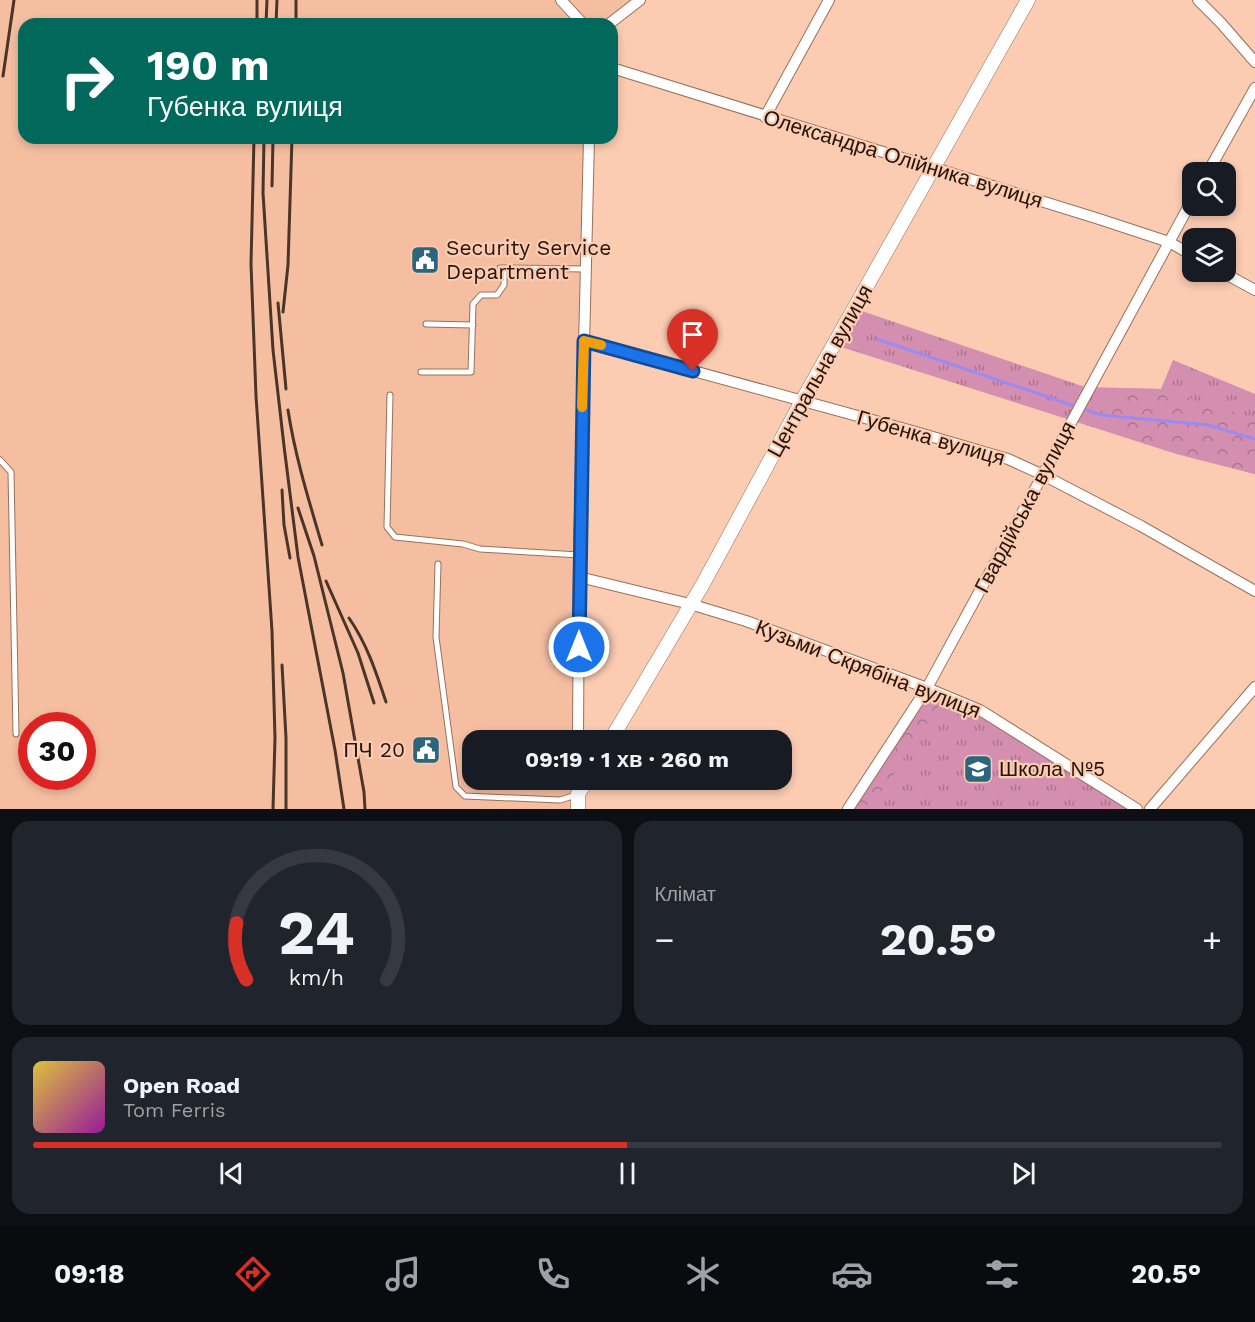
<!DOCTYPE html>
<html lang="uk">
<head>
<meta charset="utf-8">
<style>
	body { margin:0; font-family:"Work Sans",sans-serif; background:#20242c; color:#f1f3f6; height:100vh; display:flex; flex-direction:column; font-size:22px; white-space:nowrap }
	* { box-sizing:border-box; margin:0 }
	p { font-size:20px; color:#9ea1a6 }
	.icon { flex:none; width:33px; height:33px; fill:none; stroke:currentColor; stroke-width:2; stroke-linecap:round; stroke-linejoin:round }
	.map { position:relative; height:809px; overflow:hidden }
	.details { display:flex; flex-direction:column; gap:12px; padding:12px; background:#0d0f14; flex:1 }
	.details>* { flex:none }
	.hud { position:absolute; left:18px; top:18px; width:600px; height:126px; border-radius:18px; box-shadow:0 3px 9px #0003; background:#00695c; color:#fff; overflow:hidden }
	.fabs { position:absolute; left:1182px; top:162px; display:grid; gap:12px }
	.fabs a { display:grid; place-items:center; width:54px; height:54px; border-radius:12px; background:#171b24; box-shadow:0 3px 9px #0003; font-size:30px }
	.speed { position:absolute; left:18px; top:712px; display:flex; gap:12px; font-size:30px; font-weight:700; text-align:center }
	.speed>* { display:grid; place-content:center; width:78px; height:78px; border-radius:50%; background:#171b24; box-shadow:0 3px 9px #0003; line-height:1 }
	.speed .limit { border:9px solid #d22; background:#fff; color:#111 }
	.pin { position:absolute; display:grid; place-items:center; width:51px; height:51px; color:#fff; margin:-62px -26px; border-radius:50% 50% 50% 0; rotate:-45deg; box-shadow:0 0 6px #0007 }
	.pin .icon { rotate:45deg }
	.me { position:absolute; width:66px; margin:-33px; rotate:0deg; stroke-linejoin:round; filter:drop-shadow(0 0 4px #0008) }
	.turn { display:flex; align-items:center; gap:21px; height:126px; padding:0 30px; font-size:27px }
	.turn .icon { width:78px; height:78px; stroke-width:2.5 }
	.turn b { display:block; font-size:42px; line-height:51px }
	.big { font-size:45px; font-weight:700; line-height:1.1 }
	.details .widget { flex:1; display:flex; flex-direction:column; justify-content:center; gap:9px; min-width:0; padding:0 21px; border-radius:18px; background:#20242c }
	.details .dial { align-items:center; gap:0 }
	.dial svg { height:156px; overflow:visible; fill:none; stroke:#363941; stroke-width:7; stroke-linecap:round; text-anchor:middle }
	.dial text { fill:#f1f3f6; stroke:none }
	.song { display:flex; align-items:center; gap:18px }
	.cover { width:72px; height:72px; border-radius:9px; background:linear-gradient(135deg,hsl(50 70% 55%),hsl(300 70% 35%)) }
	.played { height:6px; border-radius:3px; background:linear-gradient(90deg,#d93025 50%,#363941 50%) }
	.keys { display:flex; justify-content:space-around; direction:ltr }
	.heat { display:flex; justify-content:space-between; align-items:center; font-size:33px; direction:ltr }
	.details .tiles { flex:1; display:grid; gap:12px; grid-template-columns:1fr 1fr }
	.widget:last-child { grid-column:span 2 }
	.trip { position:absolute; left:462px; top:730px; width:330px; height:60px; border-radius:18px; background:#171b24; box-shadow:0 3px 9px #0003; font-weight:700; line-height:60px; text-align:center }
	.tab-bar { display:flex; height:96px; justify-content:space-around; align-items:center; background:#090b0e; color:#9ea1a6 }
	.tab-bar .icon { width:42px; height:42px }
	.tab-bar .on { color:#d93025 }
	.tab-bar b { font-size:27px; color:#f1f3f6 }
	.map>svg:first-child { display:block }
	.built { fill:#f5bea1; fill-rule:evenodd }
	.grass { fill:url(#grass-tufts) }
	.forest { fill:url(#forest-crowns) }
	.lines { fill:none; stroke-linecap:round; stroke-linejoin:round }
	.stream { stroke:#9b8bf0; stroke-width:3 }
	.lane-casing { stroke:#9a7059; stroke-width:7 }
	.street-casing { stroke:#9a7059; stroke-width:12 }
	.secondary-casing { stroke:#9a7059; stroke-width:15 }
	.lane { stroke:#fff; stroke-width:5 }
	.street { stroke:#fff; stroke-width:10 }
	.secondary { stroke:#fff; stroke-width:14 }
	.rail { stroke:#4a3528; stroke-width:3 }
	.route-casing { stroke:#114b97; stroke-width:15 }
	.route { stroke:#1a73e8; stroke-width:10 }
	.slow { stroke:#f59e0b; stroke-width:10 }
	.labels { text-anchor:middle; stroke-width:4.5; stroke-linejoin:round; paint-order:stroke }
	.street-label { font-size:21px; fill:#24140a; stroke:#fbcbb2 }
	.poi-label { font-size:21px; fill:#24140a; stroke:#fbcbb2; text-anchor:start }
</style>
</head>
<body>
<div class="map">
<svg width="1255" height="809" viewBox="0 0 1255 809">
	<defs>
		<pattern id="grass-tufts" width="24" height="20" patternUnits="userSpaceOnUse" patternTransform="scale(1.5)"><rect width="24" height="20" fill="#d48fb0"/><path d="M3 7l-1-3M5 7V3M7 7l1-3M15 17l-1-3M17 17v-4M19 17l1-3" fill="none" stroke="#ac748d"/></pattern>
		<pattern id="forest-crowns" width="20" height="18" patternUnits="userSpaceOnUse" patternTransform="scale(1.5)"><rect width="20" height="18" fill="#d48fb0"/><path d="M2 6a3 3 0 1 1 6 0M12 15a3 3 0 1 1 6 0" fill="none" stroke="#ac748d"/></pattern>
	</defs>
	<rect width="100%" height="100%" fill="#fbcbb2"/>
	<!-- built -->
	<path class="built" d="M 0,0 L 640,0 L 609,24 L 24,24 L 24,138 L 589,138 L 575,741 L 472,741 L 472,780 L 575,780 L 574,809 L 0,809 ZM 32,726 L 82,726 L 82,777 L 32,777 Z"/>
	<!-- grass -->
	<path class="grass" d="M 859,310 L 1085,387 L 1161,389 L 1173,360 L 1255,394 L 1255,474 L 1177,454 L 838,346 Z
		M 927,688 L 980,710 L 1137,809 L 848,809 Z"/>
	<!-- forest -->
	<path class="forest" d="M 1116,388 L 1161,389 L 1255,419 L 1255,474 L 1177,454 L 1118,435 L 1101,415 Z
		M 929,698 L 939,705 L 870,809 L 855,809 Z"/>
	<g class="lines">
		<!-- stream -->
		<path class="stream" d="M 877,339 L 1101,415 L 1208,425 L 1255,439"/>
		<!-- lane casing -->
		<g class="lane-casing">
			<path id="lane" d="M 500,268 L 586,269
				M 426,324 L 473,325
				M 421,372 L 471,372 L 473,304 L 481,295 L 497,295 L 504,285 L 504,268
				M 390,395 L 387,527 L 395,537 L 463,544 L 480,549 L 579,555
				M 0,460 L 11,472 L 16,734
				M 438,564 L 436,637 L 456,787 L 465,796 L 560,800 L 576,795"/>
		</g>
		<!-- street casing -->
		<g class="street-casing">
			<path id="street" d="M 561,0 L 583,24
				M 1198,0 L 1221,23 L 1255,62
				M 609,24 L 640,0
				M 612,68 L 1099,219 L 1169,242 L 1192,255
				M 765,117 L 829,0
				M 1208,172 L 1255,88
				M 1222,272 L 1255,290
				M 584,341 L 916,432 L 1008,459 L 1043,475 L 1141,526 L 1255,591
				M 579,577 L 690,604 L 746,621 L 927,688 L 980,710 L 1137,809
				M 578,741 L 579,555 L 589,138
				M 848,809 L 927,688 L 1192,200
				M 1150,809 L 1255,687"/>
		</g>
		<!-- secondary casing -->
		<g class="secondary-casing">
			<path id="secondary" d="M 610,741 L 703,584 L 802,401 L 1028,0
				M 578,809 L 578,794 L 587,780"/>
		</g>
		<!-- lane -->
		<use href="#lane" class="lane"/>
		<!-- street -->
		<use href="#street" class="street"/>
		<!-- secondary -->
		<use href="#secondary" class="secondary"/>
		<!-- rail -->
		<path class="rail" d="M 257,24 L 257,0
			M 266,24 L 267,0
			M 276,24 L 277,0
			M 296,24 L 296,0
			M 3,76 L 14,0
			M 254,138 L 251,264 L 256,396 L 272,631 L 275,738 L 273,809
			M 264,138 L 263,193 L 273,350 L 284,446 L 298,557 L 335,750 L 344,809
			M 272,186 L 273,138
			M 278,303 L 286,389
			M 283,312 L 288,265 L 292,138
			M 288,410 C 295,456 309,501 322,545
			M 282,490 L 284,525 L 290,558
			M 298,508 L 314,556 L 343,673 L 364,792 L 365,809
			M 326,581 L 358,653 L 374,703
			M 349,618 C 367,644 376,672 386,702
			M 282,665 L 286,738 L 286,809"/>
	</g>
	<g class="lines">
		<!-- route casing -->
		<g class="route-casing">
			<path id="route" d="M 579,647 L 584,341 L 693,371"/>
		</g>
		<!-- route -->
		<use href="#route" class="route"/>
		<!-- slow -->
		<path class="slow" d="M 582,407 L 584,341 L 601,345"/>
	</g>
	<!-- icons -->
	<defs>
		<g id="civic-square" transform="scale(1.5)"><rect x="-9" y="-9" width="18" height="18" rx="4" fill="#2b657e" stroke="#fbcbb2"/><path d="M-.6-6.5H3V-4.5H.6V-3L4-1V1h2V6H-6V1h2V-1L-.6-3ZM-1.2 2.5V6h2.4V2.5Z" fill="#fff"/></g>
		<g id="school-square" transform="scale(1.5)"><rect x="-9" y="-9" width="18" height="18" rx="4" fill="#2b657e" stroke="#fbcbb2"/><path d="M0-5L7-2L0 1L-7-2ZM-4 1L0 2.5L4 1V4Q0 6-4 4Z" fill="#fff"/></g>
	</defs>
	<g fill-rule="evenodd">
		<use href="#civic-square" x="425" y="260"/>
		<use href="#civic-square" x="426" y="750"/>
		<use href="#school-square" x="978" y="769"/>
	</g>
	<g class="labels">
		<!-- street labels -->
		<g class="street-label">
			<text transform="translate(903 159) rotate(17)" y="7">Олександра Олійника вулиця</text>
			<text transform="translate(820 371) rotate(-61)" y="7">Центральна вулиця</text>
			<text transform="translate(931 438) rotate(16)" y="7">Губенка вулиця</text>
			<text transform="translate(1025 507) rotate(-62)" y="7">Гвардійська вулиця</text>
			<text transform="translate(868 669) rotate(21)" y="7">Кузьми Скрябіна вулиця</text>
		</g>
		<!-- poi labels -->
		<g class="poi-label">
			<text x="446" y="255">Security Service<tspan x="446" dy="24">Department</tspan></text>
			<text x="405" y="757" text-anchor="end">ПЧ 20</text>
			<text x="999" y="776">Школа №5</text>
		</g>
	</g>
</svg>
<div class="fabs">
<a><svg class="icon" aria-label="search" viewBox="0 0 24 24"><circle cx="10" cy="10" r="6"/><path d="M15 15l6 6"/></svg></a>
<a><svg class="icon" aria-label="layers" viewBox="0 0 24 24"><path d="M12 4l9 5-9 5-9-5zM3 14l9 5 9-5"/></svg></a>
</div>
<div class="speed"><div class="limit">30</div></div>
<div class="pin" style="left:693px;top:371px;background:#d93025"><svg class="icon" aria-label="arrive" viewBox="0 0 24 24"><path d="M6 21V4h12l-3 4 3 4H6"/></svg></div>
<svg class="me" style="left:579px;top:647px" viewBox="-20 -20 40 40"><circle r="17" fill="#1a73e8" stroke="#fff" stroke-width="3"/><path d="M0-11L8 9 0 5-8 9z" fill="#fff"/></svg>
<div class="trip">09:19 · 1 хв · 260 m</div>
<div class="hud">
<div class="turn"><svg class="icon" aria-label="right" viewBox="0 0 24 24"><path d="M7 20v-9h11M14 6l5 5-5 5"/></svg><div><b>190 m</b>Губенка вулиця</div></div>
</div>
</div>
<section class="details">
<div class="tiles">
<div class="widget dial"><svg viewBox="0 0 100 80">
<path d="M14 69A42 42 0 1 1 86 69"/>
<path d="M14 69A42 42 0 0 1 9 40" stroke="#d93025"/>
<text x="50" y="56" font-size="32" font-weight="700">24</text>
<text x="50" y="72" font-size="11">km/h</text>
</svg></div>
<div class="widget"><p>Клімат</p>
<div class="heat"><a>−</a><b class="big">20.5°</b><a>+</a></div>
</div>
<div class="widget">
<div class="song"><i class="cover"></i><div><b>Open Road</b><p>Tom Ferris</p></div></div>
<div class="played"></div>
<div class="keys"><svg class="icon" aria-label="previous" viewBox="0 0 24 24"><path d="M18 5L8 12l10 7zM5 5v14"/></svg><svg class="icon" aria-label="pause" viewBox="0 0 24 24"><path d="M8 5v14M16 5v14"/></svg><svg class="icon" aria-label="next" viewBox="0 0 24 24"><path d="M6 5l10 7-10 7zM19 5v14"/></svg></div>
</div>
</div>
</section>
<nav class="tab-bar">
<b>09:18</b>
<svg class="icon on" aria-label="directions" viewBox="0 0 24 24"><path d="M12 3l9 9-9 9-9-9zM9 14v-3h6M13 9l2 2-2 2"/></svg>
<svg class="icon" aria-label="music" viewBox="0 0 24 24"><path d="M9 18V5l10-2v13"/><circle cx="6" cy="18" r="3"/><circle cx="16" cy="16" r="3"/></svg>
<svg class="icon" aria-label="phone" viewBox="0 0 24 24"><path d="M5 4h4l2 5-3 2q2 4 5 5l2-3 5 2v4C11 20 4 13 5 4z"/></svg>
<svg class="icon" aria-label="climate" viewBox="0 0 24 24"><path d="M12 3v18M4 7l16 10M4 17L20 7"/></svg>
<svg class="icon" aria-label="car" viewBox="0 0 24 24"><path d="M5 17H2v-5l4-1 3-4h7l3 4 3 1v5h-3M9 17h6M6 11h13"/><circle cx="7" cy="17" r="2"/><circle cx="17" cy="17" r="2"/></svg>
<svg class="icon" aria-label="filters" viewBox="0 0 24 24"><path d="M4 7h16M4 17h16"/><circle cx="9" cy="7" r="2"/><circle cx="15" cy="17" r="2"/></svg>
<b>20.5°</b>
</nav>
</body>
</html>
